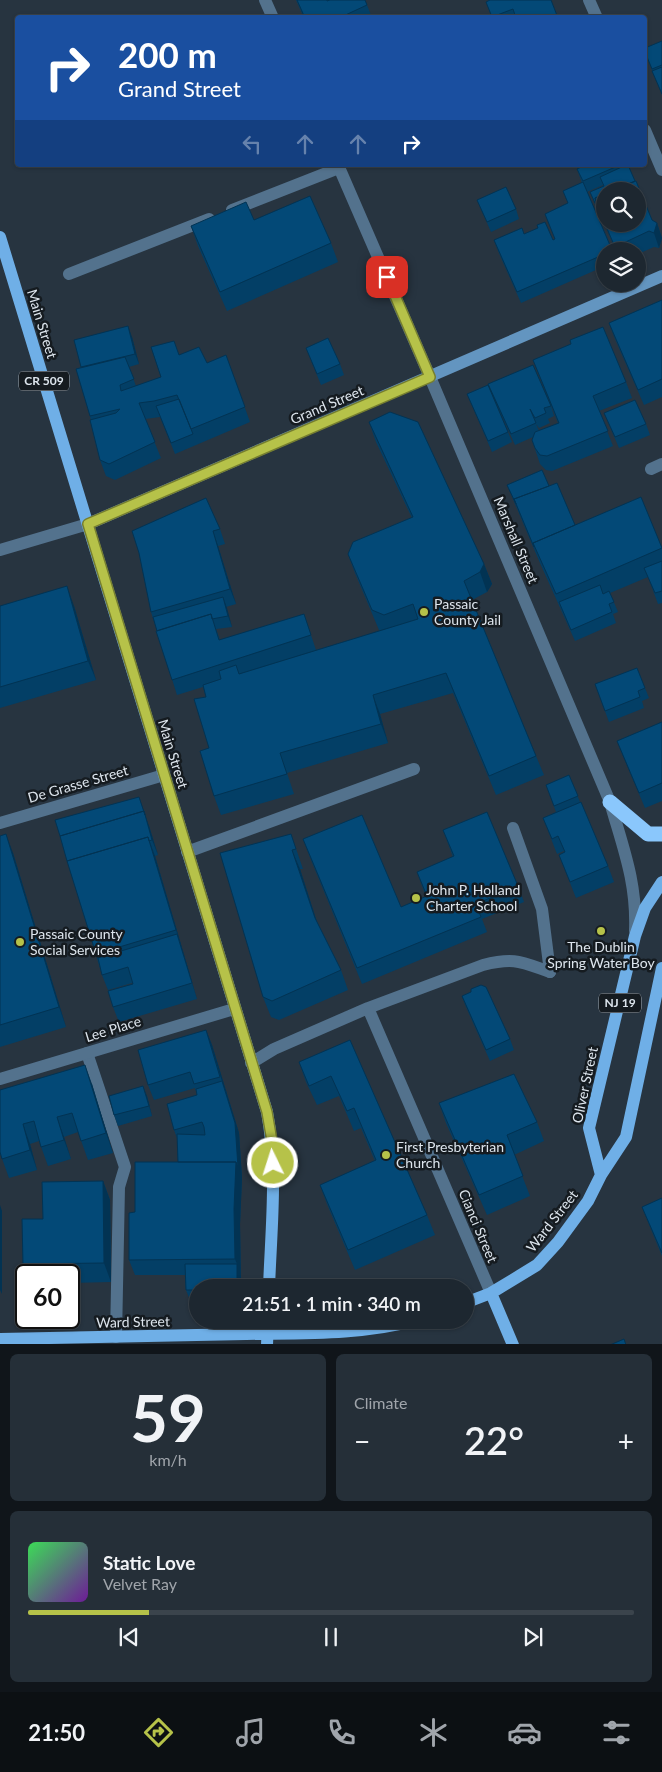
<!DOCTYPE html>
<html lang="en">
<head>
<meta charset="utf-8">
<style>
	body { margin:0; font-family:Lato,sans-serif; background:#252f38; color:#f1f3f6; height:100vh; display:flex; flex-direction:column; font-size:19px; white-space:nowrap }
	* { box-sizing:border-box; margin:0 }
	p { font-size:16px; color:#a0a5ab }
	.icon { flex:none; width:28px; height:28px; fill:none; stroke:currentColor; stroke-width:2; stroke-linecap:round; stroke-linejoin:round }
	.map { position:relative; height:1344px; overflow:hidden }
	.sheet { display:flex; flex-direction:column; gap:10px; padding:10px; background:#10151a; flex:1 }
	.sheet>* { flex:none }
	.guide { position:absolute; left:15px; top:15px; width:632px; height:152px; border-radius:5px; box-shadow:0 1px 4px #0004,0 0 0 1px #3b444c; background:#1a4fa0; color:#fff; overflow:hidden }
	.fabs { position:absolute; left:596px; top:182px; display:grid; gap:10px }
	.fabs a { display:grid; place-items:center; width:50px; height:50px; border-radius:50%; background:#1d2730; box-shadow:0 1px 4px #0004,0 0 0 1px #3b444c; font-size:25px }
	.speed { position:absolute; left:15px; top:1264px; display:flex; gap:10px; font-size:25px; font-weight:700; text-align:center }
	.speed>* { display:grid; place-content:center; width:65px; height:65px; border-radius:50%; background:#1d2730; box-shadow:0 1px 4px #0004,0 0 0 1px #3b444c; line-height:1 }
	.speed .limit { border:2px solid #111; border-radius:8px; background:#fff; color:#111 }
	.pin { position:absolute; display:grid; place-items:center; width:42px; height:42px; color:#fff; margin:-21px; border-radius:10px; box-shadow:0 2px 8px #0006 }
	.me { position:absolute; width:55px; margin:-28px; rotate:356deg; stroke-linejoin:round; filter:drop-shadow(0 0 4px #0008) }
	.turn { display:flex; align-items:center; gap:18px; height:105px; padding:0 20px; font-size:22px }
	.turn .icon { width:65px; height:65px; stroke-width:2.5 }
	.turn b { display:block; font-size:35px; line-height:42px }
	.lanes { display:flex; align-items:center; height:48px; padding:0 20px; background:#0003; justify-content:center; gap:25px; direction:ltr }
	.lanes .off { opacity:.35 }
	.big { font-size:38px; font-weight:600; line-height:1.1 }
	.sheet .tile { flex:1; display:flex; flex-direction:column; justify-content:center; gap:8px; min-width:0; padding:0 18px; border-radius:8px; background:#252f38 }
	.sheet .dial { align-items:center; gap:0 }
	.dial b { font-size:65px; line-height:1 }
	.song { display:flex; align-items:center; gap:15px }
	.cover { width:60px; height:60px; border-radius:8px; background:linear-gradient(135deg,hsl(130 70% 55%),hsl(280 70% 35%)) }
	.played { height:5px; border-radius:2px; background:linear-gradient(90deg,#b6c249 20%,#3b444c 20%) }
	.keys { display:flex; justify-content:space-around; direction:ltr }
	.heat { display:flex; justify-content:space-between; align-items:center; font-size:28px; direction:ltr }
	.sheet .tiles { flex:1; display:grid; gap:10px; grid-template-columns:1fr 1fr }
	.tile:last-child { grid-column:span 2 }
	.trip { position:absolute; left:189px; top:1279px; width:285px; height:50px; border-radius:25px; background:#1d2730; box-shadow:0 1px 4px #0004,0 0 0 1px #3b444c; font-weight:600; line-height:50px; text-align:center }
	.dock { display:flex; height:80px; justify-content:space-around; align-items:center; background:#0c1013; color:#a0a5ab }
	.dock .icon { width:35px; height:35px }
	.dock .active { color:#b6c249 }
	.dock b { font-size:22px; color:#f1f3f6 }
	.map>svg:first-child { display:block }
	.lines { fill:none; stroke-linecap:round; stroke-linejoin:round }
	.service { stroke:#53728d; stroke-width:12 }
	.minor { stroke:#53728d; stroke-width:12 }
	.tertiary { stroke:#53728d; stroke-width:12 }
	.secondary { stroke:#6395c0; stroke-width:12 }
	.primary { stroke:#6fafe7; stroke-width:12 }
	.motorway { stroke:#8ac7fc; stroke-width:15 }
	.wall { fill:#033f66; fill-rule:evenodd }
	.shaded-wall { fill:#023353 }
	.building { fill:#034977; stroke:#023353 }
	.route-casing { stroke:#767e2f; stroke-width:12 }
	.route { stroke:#b6c249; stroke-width:9 }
	.poi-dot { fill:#b6c249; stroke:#151b20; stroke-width:2 }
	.labels { text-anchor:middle; stroke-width:5; stroke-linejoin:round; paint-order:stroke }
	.shield { fill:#151b20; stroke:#a1a8b0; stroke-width:1 }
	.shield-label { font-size:12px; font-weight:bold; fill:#dde5ed }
	.street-label { font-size:14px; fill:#dde5ed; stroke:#151b20 }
	.poi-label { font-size:14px; fill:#dde5ed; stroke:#151b20; text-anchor:start }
</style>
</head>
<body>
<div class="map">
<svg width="662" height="1345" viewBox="0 0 662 1345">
	<rect width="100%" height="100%" fill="#273440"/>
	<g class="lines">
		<!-- service -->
		<path class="service" d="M 232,210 L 339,168
			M 69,274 L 209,219
			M 651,469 L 662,464
			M 513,828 L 542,909 L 550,972
			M 187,852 L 414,769
			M 87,1053 L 125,1167 L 119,1187 L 116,1337"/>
		<!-- minor -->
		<path class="minor" d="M 589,0 L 597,18
			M 645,130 L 662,170
			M 0,823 L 164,775
			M 368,1008 L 491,1293
			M 251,1063 L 274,1049 L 368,1008 L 483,965 C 515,957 521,962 550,972
			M 0,1079 L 234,1009"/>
		<!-- tertiary -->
		<path class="tertiary" d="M 265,0 L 273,18
			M 338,165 L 430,377 L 610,802 C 623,848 637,882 635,931
			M 0,550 L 88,524"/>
		<!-- secondary -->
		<path class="secondary" d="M 88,524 L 662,276"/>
		<!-- primary -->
		<path class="primary" d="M 0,237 L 267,1112 C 278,1170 271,1229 269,1288
			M 601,1175 L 589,1128 L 635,936 L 645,908 L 662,882
			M 491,1293 L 513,1345
			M 465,1303 L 491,1293 L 537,1265 L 558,1242 L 588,1201 L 601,1175 L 626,1137 L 662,968
			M 0,1339 C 82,1338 164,1336 246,1334 C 301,1333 363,1335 416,1320
			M 267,1345 L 268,1320"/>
		<!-- motorway -->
		<path class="motorway" d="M 610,802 L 648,834 L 662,834"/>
	</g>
	<!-- wall -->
	<path class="wall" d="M 296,0 L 365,0 L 371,15 L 366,18 L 304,18 Z
		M 486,2 L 558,18 L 492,18 Z
		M 662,41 L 662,95 L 645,53 Z
		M 585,165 L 628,165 L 652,220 L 657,223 L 662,238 L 659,248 L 654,247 L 638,254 L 638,251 L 616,251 L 600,213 L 599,214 L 590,192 L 603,186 L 603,185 L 587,192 L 613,251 L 605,251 L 605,266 L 521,303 L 498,251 L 494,240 L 524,234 L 553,240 L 555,239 L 545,214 L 568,203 L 563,191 L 582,183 L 577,169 ZM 605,191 L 638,224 L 605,224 Z
		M 477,200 L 516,209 L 519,219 L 491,232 Z
		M 254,220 L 331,243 L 338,262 L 227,311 L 198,246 L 191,226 Z
		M 662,300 L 662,397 L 644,405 L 615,339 L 609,323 Z
		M 132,337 L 139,364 L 129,367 L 136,386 L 161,377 L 179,354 L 207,363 L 226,355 L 250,422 L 175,454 L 160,417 L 145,419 L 161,458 L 115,480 L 106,476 L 100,460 L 91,420 L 76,369 L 81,367 Z
		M 306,348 L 340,364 L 344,375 L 321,385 Z
		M 533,360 L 626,382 L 632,398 L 599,411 L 613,446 L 552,471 L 546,470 L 540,464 L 532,440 L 533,437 L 515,445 L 492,394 L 488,384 L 551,406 L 554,416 L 548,419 L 550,423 L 539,428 L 536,424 L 539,431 L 558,423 Z
		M 467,394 L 508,432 L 512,442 L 492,452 Z
		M 604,413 L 646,424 L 650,435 L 619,448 Z
		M 369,422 L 484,564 L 492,584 L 487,592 L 472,600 L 536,756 L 544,775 L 496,795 L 453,693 L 380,714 L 388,743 L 287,773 L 294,794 L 221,815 L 214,796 L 209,748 L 206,697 L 203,687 L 177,695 L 151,612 L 139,553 L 220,529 L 225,544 L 218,546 L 236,604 L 226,607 L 232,627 L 216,629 L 220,640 L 304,614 L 316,650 L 381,631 L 379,630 L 355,573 L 348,554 L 412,518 L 376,442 Z
		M 507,485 L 549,486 L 575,525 L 662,547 L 662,603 L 658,604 L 648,577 L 610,593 L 618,612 L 613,614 L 616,623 L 575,641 L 540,563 Z
		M 0,606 L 74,606 L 96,680 L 0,708 Z
		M 637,668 L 649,698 L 642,701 L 644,708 L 609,722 L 595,684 Z
		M 662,722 L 662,801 L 645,808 L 623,756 L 617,741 Z
		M 569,775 L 580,802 L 608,866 L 614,882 L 576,898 L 559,855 L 564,852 L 564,851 L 557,854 L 543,818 L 556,812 L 546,785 Z
		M 149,826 L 158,855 L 155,856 L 197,999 L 119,1022 L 113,1007 L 133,984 L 132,983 L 108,990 L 102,975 L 60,836 Z
		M 443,830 L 518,886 L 524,902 L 482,919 L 487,932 L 362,984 L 309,855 L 303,839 L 401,907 L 426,897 L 417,872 L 453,857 Z
		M 291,834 L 303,869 L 300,869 L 317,922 L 341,970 L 348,990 L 279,1020 L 271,1017 L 263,997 Z
		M 0,836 L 13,853 L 66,1027 L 0,1047 Z
		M 462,996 L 510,1039 L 514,1050 L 490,1061 L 466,1007 Z
		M 206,1030 L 212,1045 L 239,1133 L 242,1178 L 240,1224 L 241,1288 L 198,1288 L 198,1300 L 190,1300 L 186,1290 L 185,1275 L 135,1275 L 129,1260 L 135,1212 L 178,1162 L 177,1138 L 174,1130 L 197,1095 L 195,1088 L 154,1100 L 148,1085 Z
		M 350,1040 L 427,1215 L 435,1235 L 355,1270 L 327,1204 L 320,1185 L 375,1161 L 361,1128 L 354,1131 L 339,1096 L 317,1105 L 306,1082 L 299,1062 Z
		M 92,1084 L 113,1153 L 88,1160 L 78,1132 L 64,1137 L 71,1159 L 48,1166 L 39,1141 L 30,1144 L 37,1170 L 9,1178 L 0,1153 L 0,1090 Z
		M 147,1096 L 152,1116 L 118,1126 L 114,1115 Z
		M 439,1103 L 537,1122 L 544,1141 L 514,1155 L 530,1196 L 487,1215 L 446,1123 Z
		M 103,1181 L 110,1200 L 111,1282 L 69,1283 L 69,1275 L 27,1275 L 23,1264 L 43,1219 Z
		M 662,1198 L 662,1256 L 648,1222 L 642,1207 Z"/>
	<!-- shaded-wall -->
	<path class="shaded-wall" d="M 657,223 L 662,238 L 659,248 L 654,233 Z
		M 128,326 L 132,337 L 139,364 L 135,354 Z
		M 213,531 L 218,546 L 236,604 L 230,589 Z
		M 484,564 L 492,584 L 487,592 L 480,572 Z
		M 67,586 L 74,606 L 96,680 L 88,661 Z
		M 223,597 L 227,608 L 232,627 L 228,616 Z
		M 373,695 L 380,714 L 388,743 L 381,724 Z
		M 139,797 L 149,826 L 158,855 L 152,840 Z
		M 6,834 L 13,853 L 66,1027 L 59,1007 Z
		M 148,837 L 155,856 L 197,999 L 192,983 Z
		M 292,850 L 300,869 L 322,938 L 315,918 Z
		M 206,1030 L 212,1045 L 239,1133 L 242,1178 L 240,1224 L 241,1288 L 237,1288 L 237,1264 L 235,1259 L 234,1209 L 235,1123 Z
		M 85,1065 L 92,1084 L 113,1153 L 106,1133 Z
		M 143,1086 L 147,1096 L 152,1116 Z
		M 57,1117 L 64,1137 L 71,1159 L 64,1140 Z
		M 23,1124 L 30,1144 L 37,1170 L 30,1150 Z
		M 103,1181 L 110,1200 L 111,1282 L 104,1263 Z
		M 0,1205 L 2,1211 L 2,1294 L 0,1290 Z"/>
	<!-- building -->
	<path class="building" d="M 297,0 L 327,0 L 327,1 L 330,0 L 365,0 L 367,5 L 339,18 L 305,18 Z
		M 490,0 L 551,0 L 558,18 L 516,18 L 513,9 L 492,17 L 486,2 Z
		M 662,41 L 662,65 L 652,69 L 645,52 L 645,48 Z
		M 662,67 L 662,94 L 652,71 Z
		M 585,165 L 620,165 L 583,181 L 577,169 Z
		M 626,165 L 628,165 L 635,181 L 611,191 L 605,191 L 605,194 L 595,198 L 596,203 L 595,203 L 590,192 L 604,186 L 600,177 Z
		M 636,181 L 652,220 L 657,223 L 654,233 L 649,231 L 615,247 L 605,224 L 638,224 L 638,191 L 611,191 Z
		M 583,182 L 612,250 L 605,251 L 605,254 L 517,292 L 494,240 L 522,228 L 524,234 L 538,228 L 537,225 L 545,222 L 553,240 L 555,239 L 545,214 L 568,203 L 563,191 Z
		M 506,187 L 516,209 L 487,222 L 477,200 Z
		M 605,194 L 605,223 L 595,198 Z
		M 310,196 L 331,243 L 220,292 L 191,226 L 246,202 L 254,220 Z
		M 662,300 L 662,379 L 638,390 L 609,323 Z
		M 128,326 L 135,354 L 81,367 L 74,340 Z
		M 603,327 L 626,382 L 593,396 L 608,431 L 547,456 L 540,455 L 535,448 L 532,440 L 535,432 L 559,423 L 533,360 L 571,344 L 570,340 Z
		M 328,338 L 340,364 L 317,374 L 306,348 Z
		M 174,341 L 179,355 L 199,347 L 207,363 L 226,355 L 245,407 L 191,429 L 177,395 L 154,401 L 139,403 L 155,442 L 109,464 L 100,460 L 90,420 L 116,413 L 120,409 L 90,416 L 76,369 L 125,357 L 134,379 L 120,385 L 121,391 L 161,377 L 151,347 Z
		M 533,365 L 551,406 L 544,408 L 546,413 L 535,418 L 530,409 L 536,423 L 511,434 L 488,384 Z
		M 488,385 L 508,432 L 488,441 L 467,394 Z
		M 179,399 L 193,434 L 171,443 L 156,406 Z
		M 635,400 L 646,424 L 615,437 L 604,413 Z
		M 390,412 L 418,422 L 484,564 L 480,572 L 464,581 L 536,756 L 489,776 L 446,673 L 373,695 L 381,724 L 280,753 L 287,774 L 214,796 L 200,751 L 209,748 L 194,699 L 206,697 L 203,685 L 221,679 L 219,671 L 236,665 L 239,674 L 418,619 L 413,604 L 384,615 L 372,610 L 348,554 L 353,542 L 413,517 L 369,422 Z
		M 542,470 L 549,486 L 514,499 L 516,504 L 507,485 Z
		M 557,483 L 575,525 L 533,543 L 534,547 L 514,499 Z
		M 641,497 L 662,548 L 556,594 L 533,543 Z
		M 206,498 L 220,529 L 213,531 L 230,589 L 151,612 L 139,553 L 132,531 Z
		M 662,561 L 662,591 L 655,593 L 644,568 Z
		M 600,585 L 603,594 L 609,591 L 614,602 L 609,604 L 612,612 L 571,630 L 559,602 Z
		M 67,586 L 88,661 L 0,687 L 0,606 Z
		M 223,597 L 228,616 L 212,619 L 211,614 L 157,631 L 153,617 Z
		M 211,614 L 219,640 L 304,614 L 311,635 L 172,680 L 156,631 Z
		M 637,668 L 645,688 L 638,691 L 640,697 L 605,711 L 595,684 Z
		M 662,722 L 662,783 L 639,793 L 617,741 Z
		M 569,775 L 578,796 L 554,806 L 546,785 Z
		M 139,797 L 145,815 L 144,811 L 60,836 L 55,820 Z
		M 581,802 L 608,866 L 570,882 L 559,855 L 565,852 L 558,836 L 552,839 L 543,818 Z
		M 144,811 L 152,840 L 149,841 L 148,837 L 67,861 L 60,836 Z
		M 487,812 L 518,886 L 476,904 L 481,917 L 357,968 L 303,839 L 362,815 L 401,907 L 427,896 L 417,872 L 454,856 L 443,830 Z
		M 6,834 L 59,1007 L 0,1025 L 0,836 Z
		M 291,834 L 296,849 L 292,850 L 315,918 L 341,970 L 272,1001 L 263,997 L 220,853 Z
		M 148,837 L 176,930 L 96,954 L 67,861 Z
		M 177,934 L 192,983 L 113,1007 L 108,991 L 133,984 L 128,967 L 102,975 L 98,958 Z
		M 481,985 L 486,987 L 510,1039 L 486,1050 L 462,996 L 471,992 L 471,989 Z
		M 206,1030 L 220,1077 L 194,1084 L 190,1072 L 148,1085 L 138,1050 Z
		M 350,1040 L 427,1215 L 348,1250 L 320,1185 L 376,1160 L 354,1108 L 347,1111 L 331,1076 L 309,1086 L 299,1062 Z
		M 85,1065 L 106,1133 L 81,1141 L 72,1113 L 57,1117 L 64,1140 L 41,1147 L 34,1121 L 23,1124 L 30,1150 L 2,1159 L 0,1152 L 0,1090 Z
		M 514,1074 L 537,1122 L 507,1135 L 523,1176 L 479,1195 L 439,1103 Z
		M 222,1081 L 235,1123 L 238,1167 L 236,1162 L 178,1162 L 177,1134 L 205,1135 L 204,1127 L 202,1122 L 174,1130 L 167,1104 L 197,1095 L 196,1089 Z
		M 143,1086 L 149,1106 L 114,1115 L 109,1096 Z
		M 135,1162 L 236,1162 L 234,1209 L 235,1259 L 129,1260 L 129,1213 L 135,1212 Z
		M 103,1181 L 104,1263 L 23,1264 L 22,1219 L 43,1219 L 42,1182 Z
		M 662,1198 L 662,1253 L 642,1207 Z
		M 185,1264 L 237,1264 L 237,1288 L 198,1288 L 198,1290 L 186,1290 Z
		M 624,1339 L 626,1345 L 610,1345 Z"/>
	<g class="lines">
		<!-- route casing -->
		<g class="route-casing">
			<path id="route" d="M 273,1163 L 272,1141 L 267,1112 L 88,524 L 430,377 L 387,277"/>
		</g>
		<!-- route -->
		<use href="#route" class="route"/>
	</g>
	<!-- markers -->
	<g class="poi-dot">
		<circle cx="424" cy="612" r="5"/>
		<circle cx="416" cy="898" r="5"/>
		<circle cx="601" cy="931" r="5"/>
		<circle cx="20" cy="942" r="5"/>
		<circle cx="386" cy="1155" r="5"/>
	</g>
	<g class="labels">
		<!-- shield labels -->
		<g class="shield">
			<rect x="19" y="371.5" width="50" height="19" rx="4"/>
			<rect x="599" y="993.5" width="42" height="19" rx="4"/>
		</g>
		<g class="shield-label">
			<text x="44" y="385">CR 509</text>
			<text x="620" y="1007">NJ 19</text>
		</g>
		<!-- street labels -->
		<g class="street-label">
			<text transform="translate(42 324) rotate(73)" y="5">Main Street</text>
			<text transform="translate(327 405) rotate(-23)" y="5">Grand Street</text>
			<text transform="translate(516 540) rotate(67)" y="5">Marshall Street</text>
			<text transform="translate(173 754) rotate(73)" y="5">Main Street</text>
			<text transform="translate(78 784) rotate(-16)" y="5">De Grasse Street</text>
			<text transform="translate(113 1029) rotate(-17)" y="5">Lee Place</text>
			<text transform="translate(585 1085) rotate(-78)" y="5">Oliver Street</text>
			<text transform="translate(552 1221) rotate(-52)" y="5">Ward Street</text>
			<text transform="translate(478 1226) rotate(67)" y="5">Cianci Street</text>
			<text transform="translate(133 1322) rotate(-1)" y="5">Ward Street</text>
		</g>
		<!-- poi labels -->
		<g class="poi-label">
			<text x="434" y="609">Passaic<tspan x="434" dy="16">County Jail</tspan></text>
			<text x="426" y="895">John P. Holland<tspan x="426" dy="16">Charter School</tspan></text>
			<text x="30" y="939">Passaic County<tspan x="30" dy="16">Social Services</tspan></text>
			<text x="601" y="952" text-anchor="middle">The Dublin<tspan x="601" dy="16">Spring Water Boy</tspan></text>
			<text x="396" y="1152">First Presbyterian<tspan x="396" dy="16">Church</tspan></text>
		</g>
	</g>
</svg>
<div class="fabs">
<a><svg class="icon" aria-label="search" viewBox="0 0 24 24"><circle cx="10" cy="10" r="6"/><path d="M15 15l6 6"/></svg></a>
<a><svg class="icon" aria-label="layers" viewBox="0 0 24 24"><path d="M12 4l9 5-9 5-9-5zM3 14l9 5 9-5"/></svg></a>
</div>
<div class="speed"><div class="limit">60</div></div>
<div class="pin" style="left:387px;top:277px;background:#d93025"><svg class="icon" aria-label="arrive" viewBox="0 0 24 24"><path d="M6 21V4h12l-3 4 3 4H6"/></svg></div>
<svg class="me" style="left:273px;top:1163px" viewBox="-20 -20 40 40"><circle r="17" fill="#b6c249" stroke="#fff" stroke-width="3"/><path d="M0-11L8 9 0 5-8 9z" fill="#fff"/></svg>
<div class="trip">21:51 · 1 min · 340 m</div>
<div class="guide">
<div class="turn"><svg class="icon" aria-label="right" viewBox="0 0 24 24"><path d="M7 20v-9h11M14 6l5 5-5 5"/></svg><div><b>200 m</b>Grand Street</div></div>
<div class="lanes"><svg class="icon off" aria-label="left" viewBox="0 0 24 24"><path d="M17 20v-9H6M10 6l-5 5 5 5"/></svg><svg class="icon off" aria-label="ahead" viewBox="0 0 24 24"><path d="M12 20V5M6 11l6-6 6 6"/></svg><svg class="icon off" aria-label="ahead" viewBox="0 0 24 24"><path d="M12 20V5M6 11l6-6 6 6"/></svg><svg class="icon" aria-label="right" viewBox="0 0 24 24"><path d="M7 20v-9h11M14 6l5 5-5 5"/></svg></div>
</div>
</div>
<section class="sheet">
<div class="tiles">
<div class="tile dial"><b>59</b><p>km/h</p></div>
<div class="tile"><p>Climate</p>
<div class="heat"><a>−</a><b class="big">22°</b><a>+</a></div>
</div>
<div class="tile">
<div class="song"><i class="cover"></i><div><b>Static Love</b><p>Velvet Ray</p></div></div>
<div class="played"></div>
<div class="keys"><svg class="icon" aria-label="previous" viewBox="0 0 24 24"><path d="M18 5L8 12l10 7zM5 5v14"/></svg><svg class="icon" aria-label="pause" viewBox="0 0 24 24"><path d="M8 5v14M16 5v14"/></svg><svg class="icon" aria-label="next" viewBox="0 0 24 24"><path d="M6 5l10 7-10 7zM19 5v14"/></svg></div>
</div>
</div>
</section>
<nav class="dock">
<b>21:50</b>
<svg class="icon active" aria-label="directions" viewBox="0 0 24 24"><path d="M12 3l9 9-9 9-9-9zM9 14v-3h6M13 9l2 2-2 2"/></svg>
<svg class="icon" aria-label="music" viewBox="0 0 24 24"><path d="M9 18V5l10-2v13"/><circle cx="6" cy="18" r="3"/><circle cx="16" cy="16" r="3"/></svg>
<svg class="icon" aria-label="phone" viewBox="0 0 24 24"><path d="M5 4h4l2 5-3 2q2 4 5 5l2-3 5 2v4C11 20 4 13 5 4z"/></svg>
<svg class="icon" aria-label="climate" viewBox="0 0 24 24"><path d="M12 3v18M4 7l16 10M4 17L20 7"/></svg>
<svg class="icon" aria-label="car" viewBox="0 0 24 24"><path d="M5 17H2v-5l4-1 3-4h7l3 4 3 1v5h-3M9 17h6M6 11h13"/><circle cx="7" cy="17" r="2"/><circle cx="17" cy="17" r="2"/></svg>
<svg class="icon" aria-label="filters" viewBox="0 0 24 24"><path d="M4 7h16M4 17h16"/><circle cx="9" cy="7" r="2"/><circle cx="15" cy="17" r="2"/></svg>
</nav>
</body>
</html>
